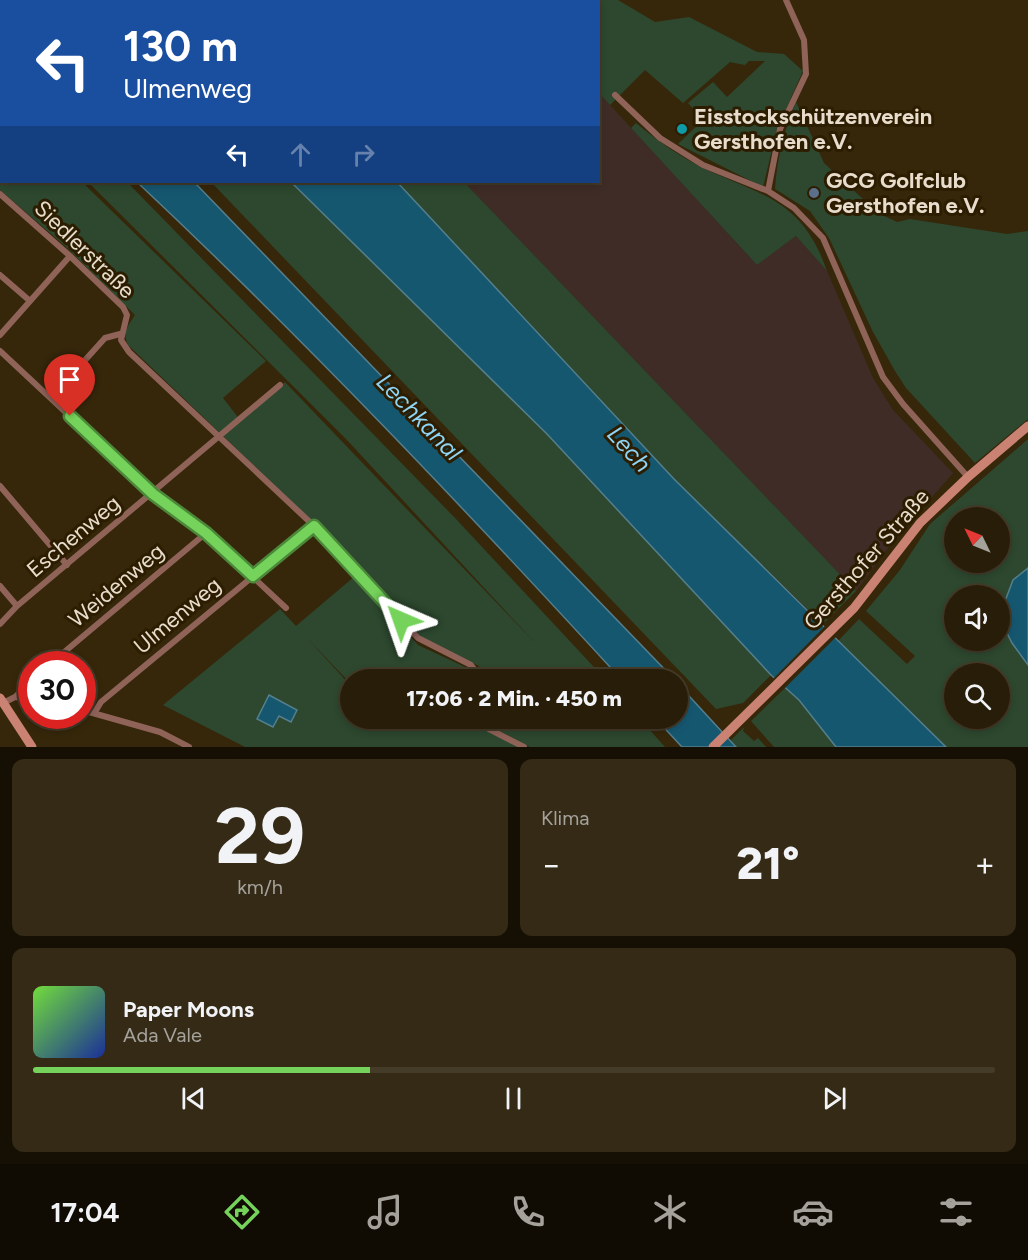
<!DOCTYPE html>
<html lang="de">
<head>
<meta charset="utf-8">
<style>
	body { margin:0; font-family:Figtree,sans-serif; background:#342a16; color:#f1f3f6; height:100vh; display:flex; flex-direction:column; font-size:22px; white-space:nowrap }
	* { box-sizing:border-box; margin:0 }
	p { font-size:20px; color:#a5a29c }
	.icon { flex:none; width:33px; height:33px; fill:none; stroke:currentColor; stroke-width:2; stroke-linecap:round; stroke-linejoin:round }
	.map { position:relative; height:747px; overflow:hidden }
	.drawer { display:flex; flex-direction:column; gap:12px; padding:12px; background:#161004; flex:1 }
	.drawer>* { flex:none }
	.banner { position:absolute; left:0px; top:0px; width:600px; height:183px; box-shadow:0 3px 9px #0003,0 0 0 2px #443b29; background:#1a4fa0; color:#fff; overflow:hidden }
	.needle { width:39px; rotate:313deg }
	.fabs { position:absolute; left:944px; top:507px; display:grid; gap:12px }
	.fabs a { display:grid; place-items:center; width:66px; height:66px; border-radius:50%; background:#281d08; box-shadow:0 3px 9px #0003,0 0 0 2px #443b29; font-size:30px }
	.speed { position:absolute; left:18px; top:651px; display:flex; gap:12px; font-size:30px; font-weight:700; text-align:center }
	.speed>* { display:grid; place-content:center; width:78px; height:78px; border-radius:50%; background:#281d08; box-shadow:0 3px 9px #0003,0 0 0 2px #443b29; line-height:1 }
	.speed .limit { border:9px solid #d22; background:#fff; color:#111 }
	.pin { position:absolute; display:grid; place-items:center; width:51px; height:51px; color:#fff; margin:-62px -26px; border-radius:50% 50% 50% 0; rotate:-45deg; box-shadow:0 0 6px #0007 }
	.pin .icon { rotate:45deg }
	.me { position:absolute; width:66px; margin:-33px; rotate:317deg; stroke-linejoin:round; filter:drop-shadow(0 0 4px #0008) }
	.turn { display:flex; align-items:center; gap:21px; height:126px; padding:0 24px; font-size:27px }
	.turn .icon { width:78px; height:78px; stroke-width:2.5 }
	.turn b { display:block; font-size:42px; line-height:51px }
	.lanes { display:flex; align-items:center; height:57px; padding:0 24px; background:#0003; justify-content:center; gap:30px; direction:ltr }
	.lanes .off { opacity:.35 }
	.big { font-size:45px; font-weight:800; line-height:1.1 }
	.drawer .tile { flex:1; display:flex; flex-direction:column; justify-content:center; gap:9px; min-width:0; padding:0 21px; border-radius:12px; background:#342a16 }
	.drawer .dial { align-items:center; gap:0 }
	.dial b { font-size:78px; line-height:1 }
	.song { display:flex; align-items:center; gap:18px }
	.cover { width:72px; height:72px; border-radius:9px; background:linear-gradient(135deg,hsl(100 70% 55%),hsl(230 70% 35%)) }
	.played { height:6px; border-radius:3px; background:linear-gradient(90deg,#75d25a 35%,#443b29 35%) }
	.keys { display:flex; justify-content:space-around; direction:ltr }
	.heat { display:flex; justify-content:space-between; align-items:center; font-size:33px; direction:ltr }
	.drawer .tiles { flex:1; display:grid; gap:12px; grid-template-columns:1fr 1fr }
	.tile:last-child { grid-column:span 2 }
	.trip { position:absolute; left:340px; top:669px; width:348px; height:60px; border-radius:30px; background:#281d08; box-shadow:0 3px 9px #0003,0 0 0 2px #443b29; font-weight:800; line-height:60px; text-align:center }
	.tabs { display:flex; height:96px; justify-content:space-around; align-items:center; background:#100c03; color:#a5a29c }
	.tabs .icon { width:42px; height:42px }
	.tabs .current { color:#75d25a }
	.tabs b { font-size:27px; color:#f1f3f6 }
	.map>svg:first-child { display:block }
	.commercial { fill:#3f2c27 }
	.green { fill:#2d482f; fill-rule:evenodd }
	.water { fill:#165770; stroke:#557f8c; stroke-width:1.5 }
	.pier { fill:#36270a }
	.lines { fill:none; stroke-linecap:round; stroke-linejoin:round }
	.street { stroke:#906359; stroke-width:6 }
	.secondary { stroke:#ca8273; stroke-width:9 }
	.route-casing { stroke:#4c883a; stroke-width:15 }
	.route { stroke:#75d25a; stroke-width:10 }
	.culture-dot { fill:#0f9aa8; stroke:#2c1d01; stroke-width:2 }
	.service-dot { fill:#5c6f8a; stroke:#2c1d01; stroke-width:2 }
	.labels { text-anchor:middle; stroke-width:6; stroke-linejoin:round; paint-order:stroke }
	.poi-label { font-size:22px; font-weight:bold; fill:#e8ddcd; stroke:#2c1d01; text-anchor:start }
	.street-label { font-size:22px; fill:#e8ddcd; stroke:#2c1d01 }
	.water-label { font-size:24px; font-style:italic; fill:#8ed4f5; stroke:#2c1d01 }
</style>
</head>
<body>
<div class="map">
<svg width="1028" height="747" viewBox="0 0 1028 747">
	<rect width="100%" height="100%" fill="#36270a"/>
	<!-- commercial -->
	<path class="commercial" d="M 599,93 L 757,265 L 796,236 L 827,271 L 873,378 L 893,410 L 953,473 L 890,545 L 856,591 L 464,182 L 598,182 Z"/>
	<!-- green -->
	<path class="green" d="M 205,0 L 618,0 L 655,22 L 689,17 L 757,52 L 784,54 L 803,71 L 777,129 L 763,187 L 678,144 L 703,120 L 688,103 L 713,82 L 727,97 L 765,61 L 749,61 L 745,65 L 730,62 L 683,103 L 645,70 L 610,105 L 599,93 L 598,2 Z
		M 796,102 L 824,163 L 878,213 L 897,222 L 910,219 L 1007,234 L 1028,231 L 1028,419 L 975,463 L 906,388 L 895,371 L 873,332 L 829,238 L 810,211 L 775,189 C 777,158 784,131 796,102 Z
		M 636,123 C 656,140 678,155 701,167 C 762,196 802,199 827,271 L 796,236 L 757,265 L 631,128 Z
		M 1,147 L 2,182 L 82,182 L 266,361 L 223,398 L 241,421 L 285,382 L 538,646 L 346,439 L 88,182 L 126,182 L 130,185 L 456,519 L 605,679 L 485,679 L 479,666 L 425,640 L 415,632 L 333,541 L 128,345 C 122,332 128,326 135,315 L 65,246 L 0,190 Z
		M 211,182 L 291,182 L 547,434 L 771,675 L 743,703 L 716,709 Z
		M 397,182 L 464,182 L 856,591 L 823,624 L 674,479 Z
		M 1028,439 L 1028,568 L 1013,580 L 999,617 L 999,596 L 954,596 L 954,640 L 999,640 L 999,617 L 1012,643 L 1028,665 L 1028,747 L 946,747 L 838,641 L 859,619 L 907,664 L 915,656 L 866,611 L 900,570 L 930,524 ZM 954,518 L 999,518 L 999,562 L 954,562 ZM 954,674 L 999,674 L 999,718 L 954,718 Z
		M 355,576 L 418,645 L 465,667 L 475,679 L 351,680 L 351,684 L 306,637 L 351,686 L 351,718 L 476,719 L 488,729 L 522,747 L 245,747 L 163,705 L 280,609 L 296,626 Z
		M 785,688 L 799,700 L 836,747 L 774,747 L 751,721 Z
		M 484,719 L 640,719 L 665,747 L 530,747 L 490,726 Z
		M 744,727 L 743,731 L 754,741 L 758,738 L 766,747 L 736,747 L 730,741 Z"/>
	<!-- water -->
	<path class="water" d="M 137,182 L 193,182 L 197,185 L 674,679 L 621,679 C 465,509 305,340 137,182 Z
		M 291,182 L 397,182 L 674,479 L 946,747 L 836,747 L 799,700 L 771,675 L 547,434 Z
		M 1028,568 L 1028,665 L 1012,643 L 999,617 L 1013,580 Z
		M 678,684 L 736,747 L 682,747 L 656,719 L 678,718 Z
		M 269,695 L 297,710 L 291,722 L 279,716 L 273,727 L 257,719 Z"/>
	<!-- pier -->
	<path class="pier" d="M 827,624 L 837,636 L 783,690 L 772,680 Z"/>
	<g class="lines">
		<!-- street -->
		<path class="street" d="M 615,95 L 660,138 L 703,165 L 768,191 L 794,208 L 823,238 L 883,377 L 903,404 L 968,477
			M 768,191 L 780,129 L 806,74 L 804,40 L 786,0
			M 0,194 L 70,256 L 123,307 L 127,315 L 121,340 L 129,352 L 314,526 L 418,638 L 471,665 L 482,680
			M 0,275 L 30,301
			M 0,335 L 70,256
			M 0,351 L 153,494 L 206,533 L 286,608
			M 51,398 L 105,338 L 120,334
			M 0,486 L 67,565
			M 0,586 L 17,606
			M 0,624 L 17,606 L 280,385
			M 50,664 L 206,533
			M 15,697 L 32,680
			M 3,703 L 15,697 L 32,698
			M 82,710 L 160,732 L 189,747
			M 95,712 L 101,702 L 314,526
			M 480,718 L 489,729 L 524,747"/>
		<!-- secondary -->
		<path class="secondary" d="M 0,698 L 32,747
			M 713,747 L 854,608 L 920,523 L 968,477 L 1028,426"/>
	</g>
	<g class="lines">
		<!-- route casing -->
		<g class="route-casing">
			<path id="route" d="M 70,416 L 153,494 L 206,533 L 253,576 L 314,526 L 401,620"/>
		</g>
		<!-- route -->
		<use href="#route" class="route"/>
	</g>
	<!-- markers -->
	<circle class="culture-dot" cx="682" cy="129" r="6"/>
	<circle class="service-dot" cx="814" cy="193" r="6"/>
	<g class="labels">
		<!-- poi labels -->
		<g class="poi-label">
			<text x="694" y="124">Eisstockschützenverein<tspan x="694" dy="25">Gersthofen e.V.</tspan></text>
			<text x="826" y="188">GCG Golfclub<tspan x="826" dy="25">Gersthofen e.V.</tspan></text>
		</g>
		<!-- street labels -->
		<g class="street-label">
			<text transform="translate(85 249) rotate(44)" y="8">Siedlerstraße</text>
			<text transform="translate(73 536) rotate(-40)" y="8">Eschenweg</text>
			<text transform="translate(866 559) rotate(-49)" y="8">Gersthofer Straße</text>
			<text transform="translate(116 585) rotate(-40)" y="8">Weidenweg</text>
			<text transform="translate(177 615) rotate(-40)" y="8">Ulmenweg</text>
		</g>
		<!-- water labels -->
		<g class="water-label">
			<text transform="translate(419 417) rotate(46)" y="8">Lechkanal</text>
			<text transform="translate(629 449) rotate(48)" y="8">Lech</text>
		</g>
	</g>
</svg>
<div class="fabs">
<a><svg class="needle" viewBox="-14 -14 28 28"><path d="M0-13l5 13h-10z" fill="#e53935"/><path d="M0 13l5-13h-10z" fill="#a5a29c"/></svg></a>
<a><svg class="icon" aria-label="sound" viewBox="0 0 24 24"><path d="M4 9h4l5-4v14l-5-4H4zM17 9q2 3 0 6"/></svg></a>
<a><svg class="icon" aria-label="search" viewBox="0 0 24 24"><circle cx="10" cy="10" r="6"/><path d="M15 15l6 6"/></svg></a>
</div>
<div class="speed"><div class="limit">30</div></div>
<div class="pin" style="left:70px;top:416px;background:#d93025"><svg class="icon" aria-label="arrive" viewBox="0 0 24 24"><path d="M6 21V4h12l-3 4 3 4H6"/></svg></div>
<svg class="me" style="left:401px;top:620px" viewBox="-20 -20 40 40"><path d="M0-17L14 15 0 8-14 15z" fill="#75d25a" stroke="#fff" stroke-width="4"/></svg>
<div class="trip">17:06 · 2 Min. · 450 m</div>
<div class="banner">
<div class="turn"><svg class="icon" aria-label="left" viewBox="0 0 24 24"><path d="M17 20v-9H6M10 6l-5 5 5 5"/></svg><div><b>130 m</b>Ulmenweg</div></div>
<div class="lanes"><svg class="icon" aria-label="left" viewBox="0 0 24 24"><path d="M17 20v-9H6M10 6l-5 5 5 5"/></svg><svg class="icon off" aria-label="ahead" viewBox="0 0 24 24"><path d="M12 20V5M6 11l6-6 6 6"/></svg><svg class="icon off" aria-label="right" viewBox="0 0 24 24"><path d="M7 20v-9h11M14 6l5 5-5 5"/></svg></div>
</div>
</div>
<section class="drawer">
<div class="tiles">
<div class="tile dial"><b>29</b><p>km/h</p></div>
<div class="tile"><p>Klima</p>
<div class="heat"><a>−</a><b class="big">21°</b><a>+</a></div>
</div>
<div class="tile">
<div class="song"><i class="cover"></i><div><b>Paper Moons</b><p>Ada Vale</p></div></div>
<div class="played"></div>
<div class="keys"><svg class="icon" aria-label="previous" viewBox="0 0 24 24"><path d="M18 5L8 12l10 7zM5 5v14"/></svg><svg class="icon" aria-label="pause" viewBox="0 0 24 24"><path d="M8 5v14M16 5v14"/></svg><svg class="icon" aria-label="next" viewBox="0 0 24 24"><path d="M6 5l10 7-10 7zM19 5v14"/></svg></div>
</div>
</div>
</section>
<nav class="tabs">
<b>17:04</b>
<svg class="icon current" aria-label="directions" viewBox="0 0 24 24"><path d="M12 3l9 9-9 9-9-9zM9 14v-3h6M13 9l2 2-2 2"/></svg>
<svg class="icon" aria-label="music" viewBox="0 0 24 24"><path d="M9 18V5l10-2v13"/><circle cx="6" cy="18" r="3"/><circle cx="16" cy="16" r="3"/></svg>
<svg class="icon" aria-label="phone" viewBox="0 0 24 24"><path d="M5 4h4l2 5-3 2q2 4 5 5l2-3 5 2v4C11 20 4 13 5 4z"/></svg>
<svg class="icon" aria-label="climate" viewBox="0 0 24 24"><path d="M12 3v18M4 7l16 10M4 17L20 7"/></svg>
<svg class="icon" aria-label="car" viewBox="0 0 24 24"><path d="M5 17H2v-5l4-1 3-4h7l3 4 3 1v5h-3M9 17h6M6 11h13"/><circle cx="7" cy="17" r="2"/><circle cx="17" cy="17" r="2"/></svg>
<svg class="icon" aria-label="filters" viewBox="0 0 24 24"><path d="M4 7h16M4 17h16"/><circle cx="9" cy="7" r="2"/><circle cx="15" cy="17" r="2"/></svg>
</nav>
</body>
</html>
